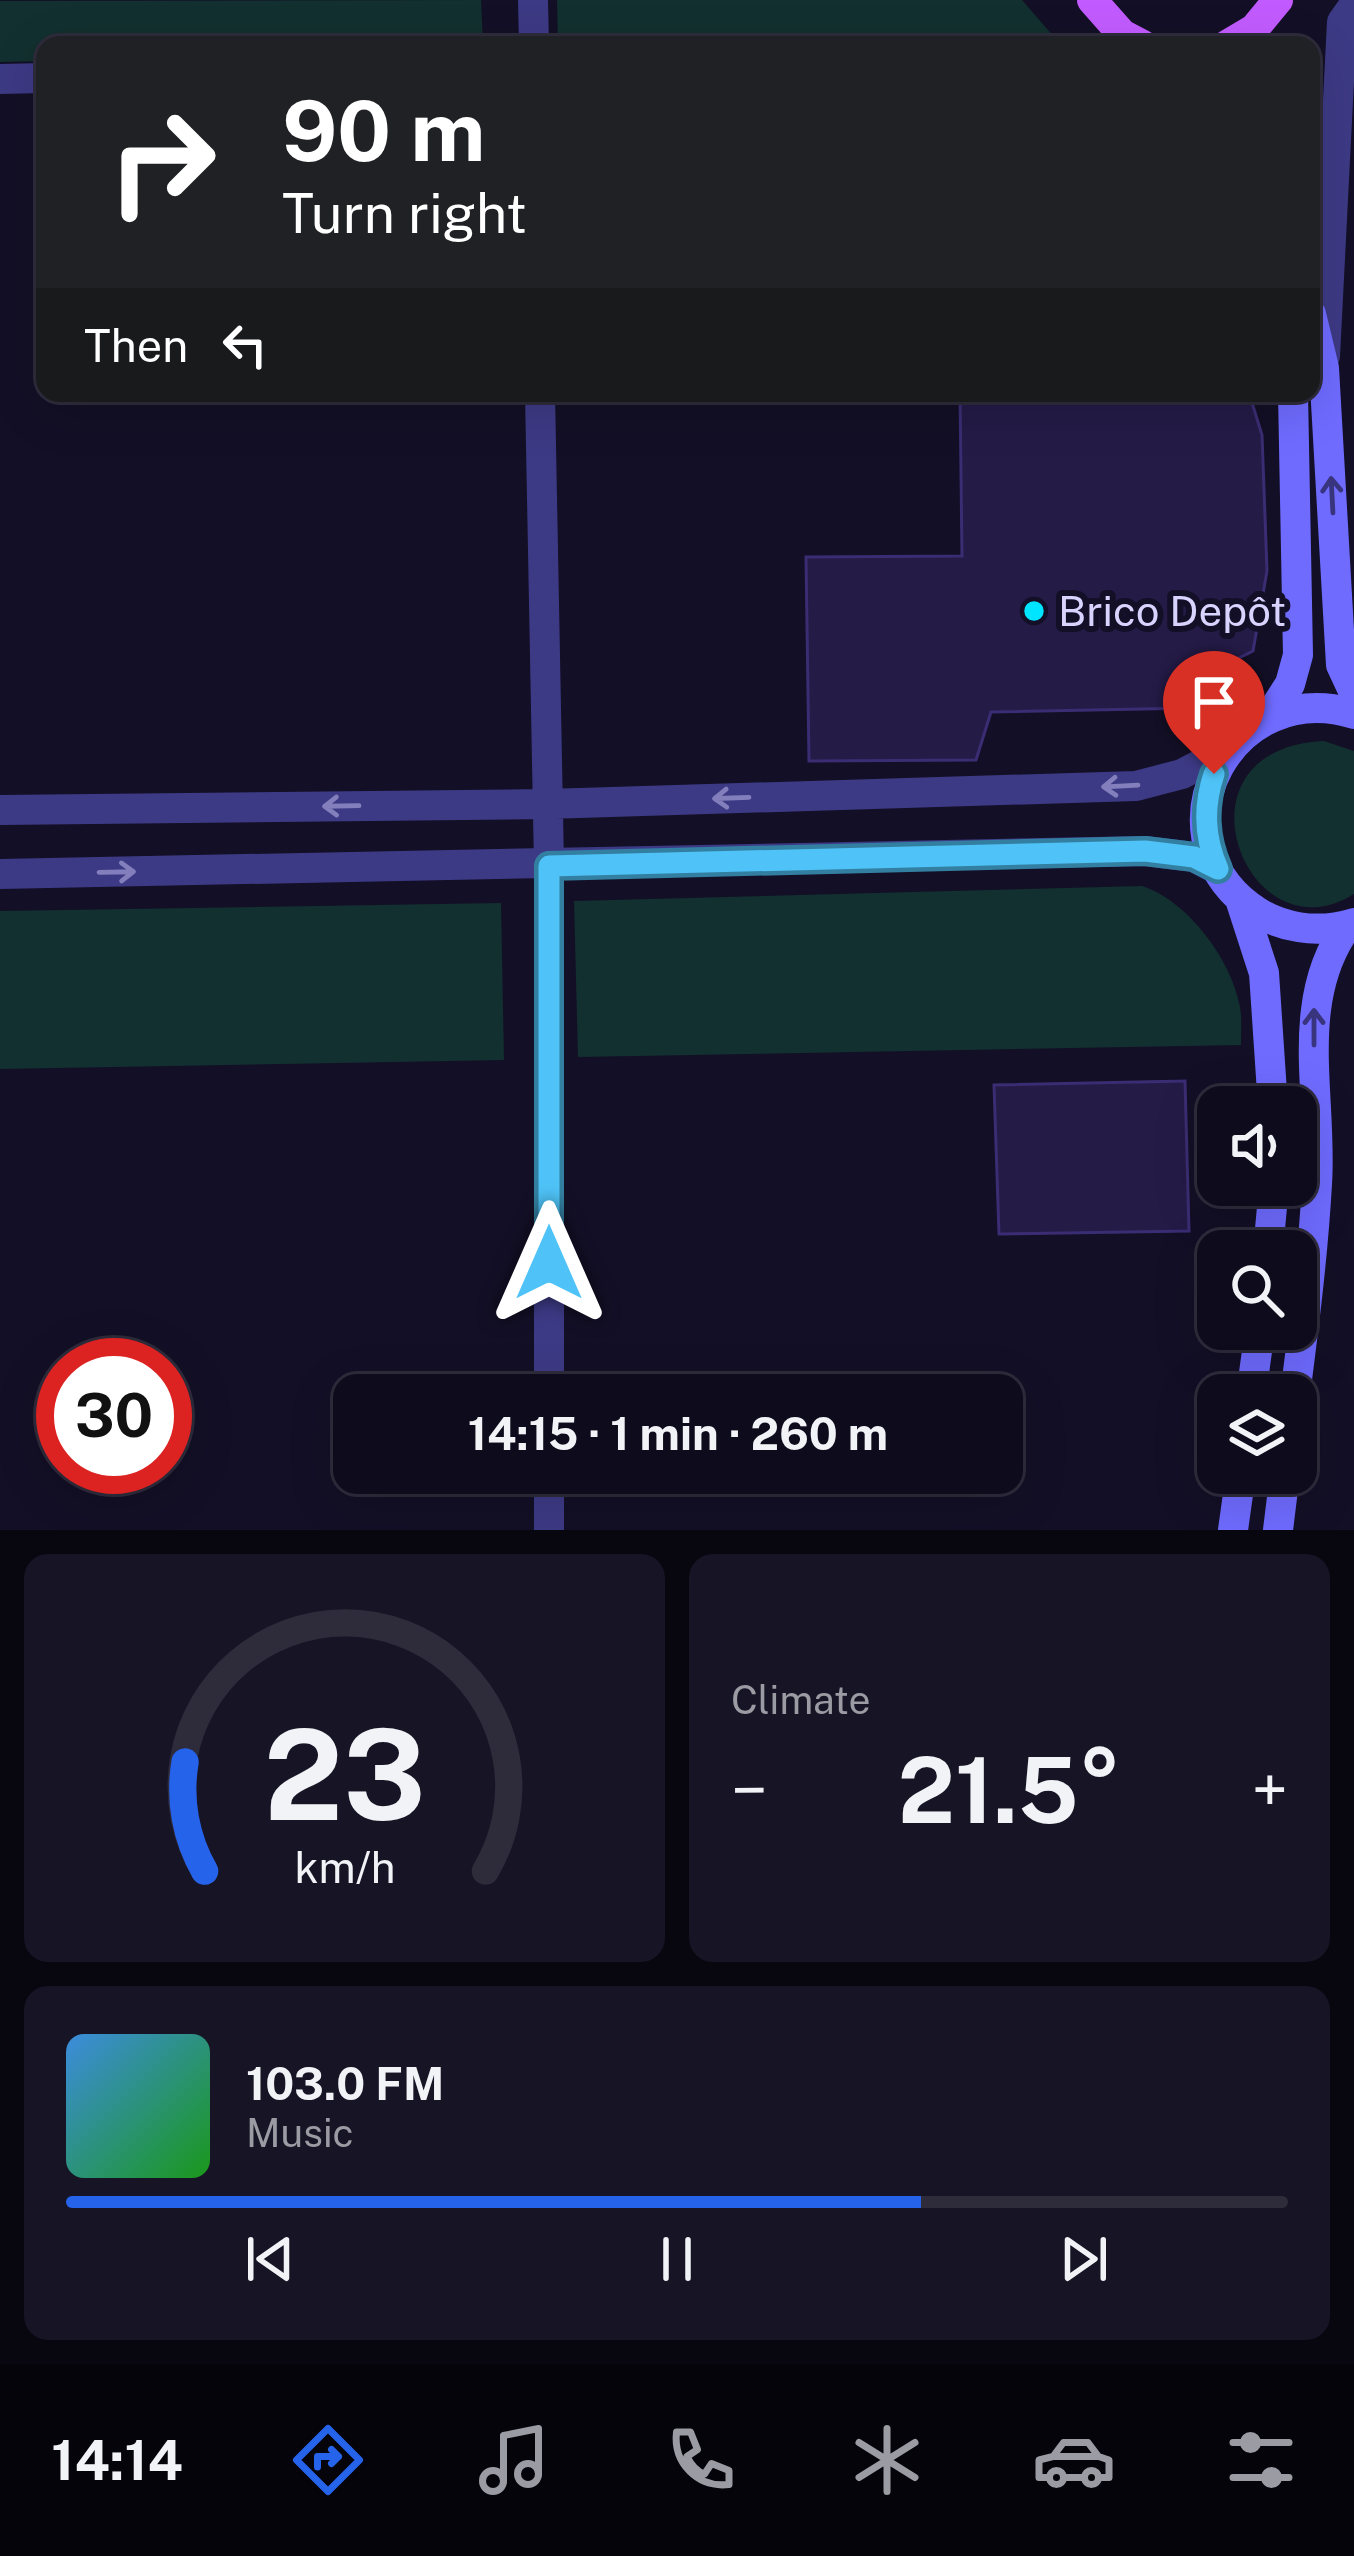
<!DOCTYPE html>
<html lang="en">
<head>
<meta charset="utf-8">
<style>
	body { margin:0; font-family:"Public Sans",sans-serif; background:#171425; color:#f1f3f6; height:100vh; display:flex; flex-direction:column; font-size:45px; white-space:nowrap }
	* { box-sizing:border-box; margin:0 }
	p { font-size:39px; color:#9b9ba3 }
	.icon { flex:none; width:66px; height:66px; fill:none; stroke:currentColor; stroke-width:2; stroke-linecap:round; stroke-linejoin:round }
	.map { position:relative; height:1530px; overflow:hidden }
	.details { display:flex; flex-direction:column; gap:24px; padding:24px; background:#08060f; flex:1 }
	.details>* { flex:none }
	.guide { position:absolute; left:36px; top:36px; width:1284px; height:366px; border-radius:24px; box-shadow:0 12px 48px #0002,0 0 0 3px #2e2b3b; background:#202124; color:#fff; overflow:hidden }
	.tools { position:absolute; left:1197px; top:1086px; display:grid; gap:24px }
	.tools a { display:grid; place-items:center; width:120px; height:120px; border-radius:24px; background:#0e0b1c; box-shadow:0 12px 48px #0002,0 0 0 3px #2e2b3b; font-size:60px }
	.speed { position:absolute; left:36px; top:1338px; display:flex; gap:24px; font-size:60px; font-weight:700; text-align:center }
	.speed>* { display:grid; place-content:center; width:156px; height:156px; border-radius:50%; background:#0e0b1c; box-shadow:0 12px 48px #0002,0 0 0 3px #2e2b3b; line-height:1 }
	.speed .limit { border:18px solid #d22; background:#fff; color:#111 }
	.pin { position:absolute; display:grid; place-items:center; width:102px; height:102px; color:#fff; margin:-123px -51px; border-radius:50% 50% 50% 0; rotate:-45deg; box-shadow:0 0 12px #0007 }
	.pin .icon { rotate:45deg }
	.me { position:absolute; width:132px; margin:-66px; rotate:0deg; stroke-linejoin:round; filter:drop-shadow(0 0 9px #0008) }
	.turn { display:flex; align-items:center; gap:42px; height:252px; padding:0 48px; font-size:54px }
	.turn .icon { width:156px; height:156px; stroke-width:2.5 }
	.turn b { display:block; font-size:84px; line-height:102px }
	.then { display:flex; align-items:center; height:114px; padding:0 48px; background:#0003; gap:24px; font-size:45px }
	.big { font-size:90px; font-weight:700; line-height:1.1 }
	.details .card { flex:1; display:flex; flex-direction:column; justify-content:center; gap:18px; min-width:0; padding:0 42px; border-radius:24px; background:#171425 }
	.details .dial { align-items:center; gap:0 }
	.dial svg { height:312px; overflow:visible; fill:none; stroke:#2e2b3b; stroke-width:7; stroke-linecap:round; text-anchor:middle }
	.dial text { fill:#f1f3f6; stroke:none }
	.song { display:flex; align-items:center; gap:36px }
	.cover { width:144px; height:144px; border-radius:18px; background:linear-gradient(135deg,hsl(210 70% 55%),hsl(120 70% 35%)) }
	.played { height:12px; border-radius:6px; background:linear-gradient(90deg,#2563eb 70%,#2e2b3b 70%) }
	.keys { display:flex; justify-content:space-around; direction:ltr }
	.heat { display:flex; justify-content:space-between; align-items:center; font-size:66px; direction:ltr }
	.details .tiles { flex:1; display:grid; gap:24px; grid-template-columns:1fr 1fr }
	.card:last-child { grid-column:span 2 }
	.trip { position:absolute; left:333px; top:1374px; width:690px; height:120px; border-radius:24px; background:#0e0b1c; box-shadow:0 12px 48px #0002,0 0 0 3px #2e2b3b; font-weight:700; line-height:120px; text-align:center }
	.menu { display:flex; height:192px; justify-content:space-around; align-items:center; background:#06040b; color:#9b9ba3 }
	.menu .icon { width:84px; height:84px }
	.menu .active { color:#2563eb }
	.menu b { font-size:54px; color:#f1f3f6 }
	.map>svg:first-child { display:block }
	.green { fill:#12302f }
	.building { fill:#241b47; stroke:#3b2d73; stroke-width:3 }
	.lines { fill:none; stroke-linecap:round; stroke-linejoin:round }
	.street { stroke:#3d3a85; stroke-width:30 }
	.secondary { stroke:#6f6bff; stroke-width:30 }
	.primary { stroke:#c25bff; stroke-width:30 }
	.oneway { stroke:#38347d }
	.oneway2 { stroke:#837fbc }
	.route-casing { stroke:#337fa1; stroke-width:30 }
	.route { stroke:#4fc3f7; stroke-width:21 }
	.poi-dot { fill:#00e5ff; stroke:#130f26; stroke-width:4.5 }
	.labels { text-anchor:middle; stroke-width:12; stroke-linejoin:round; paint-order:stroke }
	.poi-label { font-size:42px; fill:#d9d4ff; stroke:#130f26; text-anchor:start }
</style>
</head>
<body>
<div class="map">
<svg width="1354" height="1530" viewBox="0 0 1354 1530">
	<rect width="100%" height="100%" fill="#130f26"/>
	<!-- green -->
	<path class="green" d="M 481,0 L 483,45 L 45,45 L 45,61 L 0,62 L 0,1 Z
		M 557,0 L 1022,0 L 1061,45 L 558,45 Z
		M 1324,741 L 1354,751 L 1354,894 C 1246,962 1164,748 1324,741 Z
		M 1142,886 C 1187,900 1232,960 1240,1007 C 1242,1018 1241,1032 1241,1045 L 578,1057 L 574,901 Z
		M 501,903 L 504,1060 L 0,1069 L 0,911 Z"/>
	<!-- building -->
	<path class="building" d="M 960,393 L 1249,393 L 1262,435 L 1267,571 L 1253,651 L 1192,681 L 1193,708 L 991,712 L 976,760 L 809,761 L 806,557 L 962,556 Z
		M 1185,1081 L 1189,1231 L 999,1234 L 994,1085 Z"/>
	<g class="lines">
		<!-- street -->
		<path class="street" d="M 533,0 L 534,45
			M 0,79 L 45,78
			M 1325,356 L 1342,22 L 1354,5
			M 540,393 L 549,866 L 549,1395
			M 0,810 L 547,804 L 1136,786 L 1182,774 L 1229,749
			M 0,874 L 1145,851 L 1194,857 L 1218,870
			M 549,1473 L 549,1530"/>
		<!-- secondary -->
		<path class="secondary" d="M 1311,314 L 1324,368 L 1341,665 L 1354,693
			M 1354,714 C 1234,676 1149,829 1249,906 C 1279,929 1318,934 1354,923
			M 1268,718 L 1290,684 L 1298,655 L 1293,393
			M 1240,899 L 1264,973 L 1273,1107
			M 1268,1251 L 1274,1185
			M 1251,1395 L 1260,1329
			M 1295,1395 C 1304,1325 1313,1255 1317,1184 C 1323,1097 1292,1001 1348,925
			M 1233,1530 L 1241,1473
			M 1278,1530 L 1285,1473"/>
		<!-- primary -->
		<path class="primary" d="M 1092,0 L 1122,34 L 1143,45
			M 1227,45 L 1254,29 L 1278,0"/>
	</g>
	<!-- one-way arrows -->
	<defs><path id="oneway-shaft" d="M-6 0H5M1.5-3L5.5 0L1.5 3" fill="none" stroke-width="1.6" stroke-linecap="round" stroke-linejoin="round" transform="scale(3)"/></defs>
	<g class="oneway">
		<use href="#oneway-shaft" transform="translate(1332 495) rotate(-93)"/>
		<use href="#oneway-shaft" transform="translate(1314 1027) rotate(-90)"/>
	</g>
	<g class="oneway2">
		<use href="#oneway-shaft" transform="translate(1120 786) rotate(177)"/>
		<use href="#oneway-shaft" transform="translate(731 798) rotate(178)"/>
		<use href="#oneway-shaft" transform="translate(341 806) rotate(179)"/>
		<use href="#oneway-shaft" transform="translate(117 872) rotate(-1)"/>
	</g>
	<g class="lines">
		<!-- route casing -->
		<g class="route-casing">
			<path id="route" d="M 549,1263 L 549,866 L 1145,851 L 1194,857 L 1218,869 C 1204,837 1203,807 1214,774"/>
		</g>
		<!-- route -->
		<use href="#route" class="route"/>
	</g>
	<!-- markers -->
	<circle class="poi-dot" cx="1034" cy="611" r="12"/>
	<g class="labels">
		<!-- poi labels -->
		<g class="poi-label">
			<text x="1058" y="626">Brico Depôt</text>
		</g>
	</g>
</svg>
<div class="tools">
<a><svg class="icon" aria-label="sound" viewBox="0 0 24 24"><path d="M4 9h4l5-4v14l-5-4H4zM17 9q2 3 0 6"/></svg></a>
<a><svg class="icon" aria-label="search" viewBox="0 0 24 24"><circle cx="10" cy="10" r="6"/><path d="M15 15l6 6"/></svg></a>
<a><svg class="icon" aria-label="layers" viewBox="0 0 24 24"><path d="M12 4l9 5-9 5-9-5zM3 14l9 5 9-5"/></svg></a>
</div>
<div class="speed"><div class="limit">30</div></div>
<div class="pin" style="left:1214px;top:774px;background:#d93025"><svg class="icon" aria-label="arrive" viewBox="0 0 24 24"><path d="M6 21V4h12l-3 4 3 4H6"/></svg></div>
<svg class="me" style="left:549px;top:1263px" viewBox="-20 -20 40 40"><path d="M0-17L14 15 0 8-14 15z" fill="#4fc3f7" stroke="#fff" stroke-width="4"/></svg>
<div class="trip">14:15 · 1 min · 260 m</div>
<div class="guide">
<div class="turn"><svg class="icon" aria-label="right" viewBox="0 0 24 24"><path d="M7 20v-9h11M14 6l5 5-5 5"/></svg><div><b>90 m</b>Turn right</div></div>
<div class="then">Then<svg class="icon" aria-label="left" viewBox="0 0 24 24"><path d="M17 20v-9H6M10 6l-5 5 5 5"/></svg></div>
</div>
</div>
<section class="details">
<div class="tiles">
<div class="card dial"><svg viewBox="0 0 100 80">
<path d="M14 69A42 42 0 1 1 86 69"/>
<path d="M14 69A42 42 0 0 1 9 41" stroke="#2563eb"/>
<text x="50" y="56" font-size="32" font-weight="700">23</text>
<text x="50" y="72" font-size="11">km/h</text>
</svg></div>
<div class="card"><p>Climate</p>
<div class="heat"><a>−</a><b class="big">21.5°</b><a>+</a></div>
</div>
<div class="card">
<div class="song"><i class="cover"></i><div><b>103.0 FM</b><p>Music</p></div></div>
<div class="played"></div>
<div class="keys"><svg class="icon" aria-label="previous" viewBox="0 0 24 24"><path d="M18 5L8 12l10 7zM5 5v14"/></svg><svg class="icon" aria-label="pause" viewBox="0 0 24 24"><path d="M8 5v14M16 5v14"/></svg><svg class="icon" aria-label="next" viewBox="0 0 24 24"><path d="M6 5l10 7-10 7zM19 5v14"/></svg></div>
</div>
</div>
</section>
<nav class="menu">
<b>14:14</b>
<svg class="icon active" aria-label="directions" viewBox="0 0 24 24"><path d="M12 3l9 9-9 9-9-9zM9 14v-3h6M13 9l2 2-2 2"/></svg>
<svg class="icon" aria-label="music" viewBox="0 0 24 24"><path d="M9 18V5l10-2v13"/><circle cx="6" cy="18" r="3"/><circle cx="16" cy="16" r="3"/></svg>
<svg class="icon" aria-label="phone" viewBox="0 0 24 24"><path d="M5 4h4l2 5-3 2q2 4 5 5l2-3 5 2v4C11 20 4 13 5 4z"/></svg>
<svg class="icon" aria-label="climate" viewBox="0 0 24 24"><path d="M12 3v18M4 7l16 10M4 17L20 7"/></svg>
<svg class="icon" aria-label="car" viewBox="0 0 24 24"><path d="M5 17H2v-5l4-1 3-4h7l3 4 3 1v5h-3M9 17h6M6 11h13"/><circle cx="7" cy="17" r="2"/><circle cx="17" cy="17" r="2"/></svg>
<svg class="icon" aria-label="filters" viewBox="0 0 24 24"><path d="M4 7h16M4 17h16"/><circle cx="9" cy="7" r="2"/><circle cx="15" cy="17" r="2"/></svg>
</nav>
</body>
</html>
